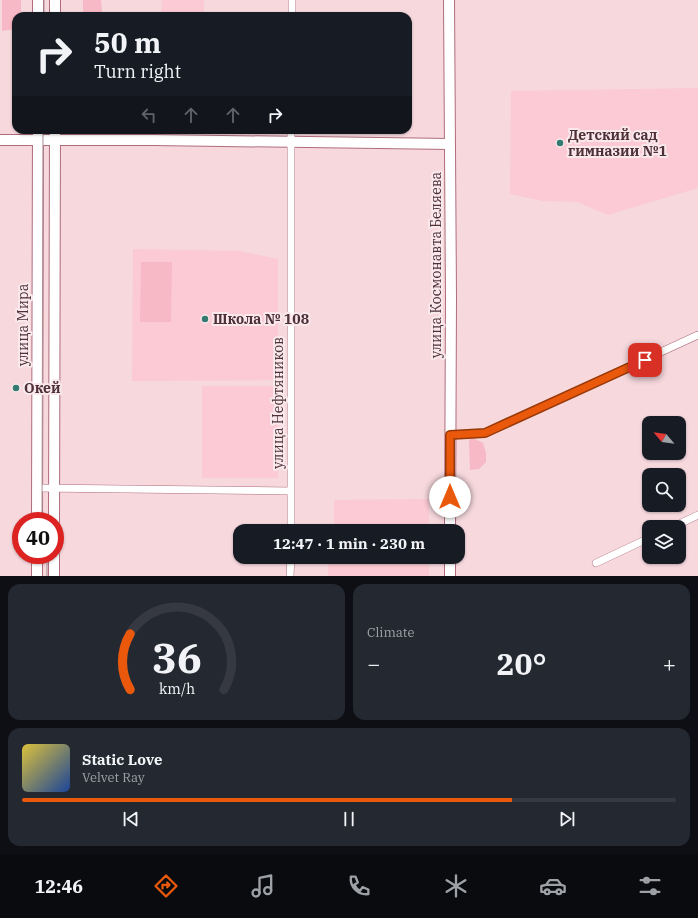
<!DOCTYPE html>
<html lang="en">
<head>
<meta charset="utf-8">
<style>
	body { margin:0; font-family:"IBM Plex Serif",serif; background:#242831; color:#f1f3f6; height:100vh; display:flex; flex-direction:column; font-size:15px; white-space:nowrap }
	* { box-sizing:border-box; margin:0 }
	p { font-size:13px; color:#9ea1a6 }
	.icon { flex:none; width:22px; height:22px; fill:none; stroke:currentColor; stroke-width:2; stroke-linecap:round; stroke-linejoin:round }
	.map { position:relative; height:576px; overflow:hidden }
	.panel { display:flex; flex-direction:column; gap:8px; padding:8px; background:#0d0f14; flex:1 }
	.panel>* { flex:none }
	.top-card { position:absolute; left:12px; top:12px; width:400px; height:122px; border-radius:12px; box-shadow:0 1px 3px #0004; background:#171b24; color:#f1f3f6; overflow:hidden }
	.needle { width:26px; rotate:299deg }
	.tools { position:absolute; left:642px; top:416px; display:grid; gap:8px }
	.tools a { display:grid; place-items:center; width:44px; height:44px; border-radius:8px; background:#171b24; box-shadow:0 1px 3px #0004; font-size:20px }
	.speed { position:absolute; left:12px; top:512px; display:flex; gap:8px; font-size:20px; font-weight:700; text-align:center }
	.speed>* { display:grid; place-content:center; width:52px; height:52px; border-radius:50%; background:#171b24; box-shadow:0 1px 3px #0004; line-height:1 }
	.speed .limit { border:6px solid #d22; background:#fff; color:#111 }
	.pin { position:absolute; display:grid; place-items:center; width:34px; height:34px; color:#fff; margin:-17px; border-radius:8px; box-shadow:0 2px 6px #0006 }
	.me { position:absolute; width:44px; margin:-22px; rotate:0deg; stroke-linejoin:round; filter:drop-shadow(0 0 3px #0008) }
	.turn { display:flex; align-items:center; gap:14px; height:84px; padding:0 16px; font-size:18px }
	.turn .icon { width:52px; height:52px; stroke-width:2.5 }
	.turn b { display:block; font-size:28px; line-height:34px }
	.lanes { display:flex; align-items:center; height:38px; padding:0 16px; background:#0003; justify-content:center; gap:20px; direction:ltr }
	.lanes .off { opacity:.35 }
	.big { font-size:30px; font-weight:700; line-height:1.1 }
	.panel .card { flex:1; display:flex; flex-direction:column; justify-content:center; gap:6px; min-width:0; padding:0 14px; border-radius:12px; background:#242831 }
	.panel .dial { align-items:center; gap:0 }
	.dial svg { height:104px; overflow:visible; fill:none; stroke:#363941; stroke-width:7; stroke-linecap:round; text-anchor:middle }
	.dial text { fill:#f1f3f6; stroke:none }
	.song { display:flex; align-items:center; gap:12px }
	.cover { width:48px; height:48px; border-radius:6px; background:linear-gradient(135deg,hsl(50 70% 55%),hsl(220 70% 35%)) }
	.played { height:4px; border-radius:2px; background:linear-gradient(90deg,#ea580c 75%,#363941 75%) }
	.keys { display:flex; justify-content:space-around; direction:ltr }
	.heat { display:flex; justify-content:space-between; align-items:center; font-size:22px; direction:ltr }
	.panel .tiles { flex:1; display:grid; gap:8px; grid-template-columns:1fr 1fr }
	.card:last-child { grid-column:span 2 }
	.trip { position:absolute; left:233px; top:524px; width:232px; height:40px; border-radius:12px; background:#171b24; box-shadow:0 1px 3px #0004; font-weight:700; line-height:40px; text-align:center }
	.dock { display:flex; height:64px; justify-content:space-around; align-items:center; background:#090b0e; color:#9ea1a6 }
	.dock .icon { width:28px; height:28px }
	.dock .on { color:#ea580c }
	.dock b { font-size:18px; color:#f1f3f6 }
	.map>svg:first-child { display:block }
	.built { fill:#fbcad4 }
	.green { fill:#f8b9c6 }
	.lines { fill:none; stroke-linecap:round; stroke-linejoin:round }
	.street-casing { stroke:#af6d7c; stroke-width:8 }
	.secondary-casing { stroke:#af6d7c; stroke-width:12 }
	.street { stroke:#fff; stroke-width:7 }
	.secondary { stroke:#fff; stroke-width:10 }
	.tram { stroke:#aa8d92; stroke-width:1 }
	.route-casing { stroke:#983908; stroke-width:10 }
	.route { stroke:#ea580c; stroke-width:7 }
	.poi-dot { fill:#337a71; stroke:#f9e9ec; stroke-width:1.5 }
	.labels { text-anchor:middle; stroke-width:4; stroke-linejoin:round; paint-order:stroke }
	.poi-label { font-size:14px; font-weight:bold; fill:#4e3138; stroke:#f9e9ec; text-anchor:start }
	.street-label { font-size:14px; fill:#4e3138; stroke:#f9e9ec }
</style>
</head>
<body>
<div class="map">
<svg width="698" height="576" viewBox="0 0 698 576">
	<rect width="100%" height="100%" fill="#f6d8dd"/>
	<!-- built -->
	<path class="built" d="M 162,0 L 204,0 L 204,13 L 161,13 Z
		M 698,88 L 698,188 L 608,215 L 577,202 L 543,201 L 510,194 L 511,91 Z
		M 133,249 L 240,251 L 278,259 L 278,380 L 132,381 Z
		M 202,386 L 278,386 L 278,478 L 202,478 Z
		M 429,499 L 429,531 L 334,531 L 334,500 Z
		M 328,557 L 429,557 L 429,576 L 328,576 Z"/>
	<!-- green -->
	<path class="green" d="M 2,0 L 21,0 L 21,16 L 16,16 L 16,29 L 2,31 Z
		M 83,0 L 101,0 L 102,12 L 83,13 Z
		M 141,262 L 172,262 L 171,322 L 140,322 Z
		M 473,438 L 483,443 L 486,453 L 486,462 L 479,469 L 470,470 L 469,439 Z"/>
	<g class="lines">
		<!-- street casing -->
		<g class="street-casing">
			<path id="street" d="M 292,16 L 292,0
				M 291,130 L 291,531
				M 450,435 L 485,433 L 698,335
				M 37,488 L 291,491
				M 673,527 L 698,515
				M 596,563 L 649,538
				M 290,576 L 291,557"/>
		</g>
		<!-- secondary casing -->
		<g class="secondary-casing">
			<path id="secondary" d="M 449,0 L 451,298 L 450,531
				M 38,16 L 38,0
				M 55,16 L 55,0
				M 0,140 L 154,140 L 450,144
				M 37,521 L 38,130
				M 54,521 L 55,130
				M 450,557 L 450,576
				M 37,576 L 37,555
				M 54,576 L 54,555"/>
		</g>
		<!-- street -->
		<use href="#street" class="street"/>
		<!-- secondary -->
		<use href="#secondary" class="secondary"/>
		<!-- tram -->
		<path class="tram" d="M 44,16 L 44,0
			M 42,521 L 43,130
			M 47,576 L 47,555"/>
	</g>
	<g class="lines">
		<!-- route casing -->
		<g class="route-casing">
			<path id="route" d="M 450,497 L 450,435 L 485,433 L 645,360"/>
		</g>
		<!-- route -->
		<use href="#route" class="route"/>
	</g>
	<!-- markers -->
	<g class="poi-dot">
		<circle cx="560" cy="143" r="4"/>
		<circle cx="205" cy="319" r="4"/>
		<circle cx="16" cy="388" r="4"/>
	</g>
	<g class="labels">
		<!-- poi labels -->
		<g class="poi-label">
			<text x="568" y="140">Детский сад<tspan x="568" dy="16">гимназии №1</tspan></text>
			<text x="213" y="324">Школа № 108</text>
			<text x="24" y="393">Окей</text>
		</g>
		<!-- street labels -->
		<g class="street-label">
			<text transform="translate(436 265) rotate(-90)" y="5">улица Космонавта Беляева</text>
			<text transform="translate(23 325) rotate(-90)" y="5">улица Мира</text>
			<text transform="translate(278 403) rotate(-90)" y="5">улица Нефтяников</text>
		</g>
	</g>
</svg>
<div class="tools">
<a><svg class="needle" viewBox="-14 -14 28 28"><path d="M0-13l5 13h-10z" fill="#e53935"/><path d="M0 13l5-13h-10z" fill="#9ea1a6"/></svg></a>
<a><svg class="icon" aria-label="search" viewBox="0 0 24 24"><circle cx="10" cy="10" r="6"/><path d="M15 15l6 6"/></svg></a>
<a><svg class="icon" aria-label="layers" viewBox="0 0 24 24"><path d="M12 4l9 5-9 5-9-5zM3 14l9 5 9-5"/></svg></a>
</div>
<div class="speed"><div class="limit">40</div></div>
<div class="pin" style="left:645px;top:360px;background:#d93025"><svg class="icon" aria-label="arrive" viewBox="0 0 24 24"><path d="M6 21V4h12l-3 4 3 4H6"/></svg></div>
<svg class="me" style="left:450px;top:497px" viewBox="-20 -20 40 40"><circle r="19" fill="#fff"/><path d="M0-13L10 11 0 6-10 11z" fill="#ea580c"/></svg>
<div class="trip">12:47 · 1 min · 230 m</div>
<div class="top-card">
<div class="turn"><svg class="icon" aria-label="right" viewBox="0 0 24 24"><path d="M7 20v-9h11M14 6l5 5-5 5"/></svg><div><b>50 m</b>Turn right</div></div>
<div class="lanes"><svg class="icon off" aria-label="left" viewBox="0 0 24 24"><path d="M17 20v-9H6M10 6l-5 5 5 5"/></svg><svg class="icon off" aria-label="ahead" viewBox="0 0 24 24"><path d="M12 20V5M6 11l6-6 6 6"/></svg><svg class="icon off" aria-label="ahead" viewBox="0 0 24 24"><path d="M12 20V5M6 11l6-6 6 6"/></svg><svg class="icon" aria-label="right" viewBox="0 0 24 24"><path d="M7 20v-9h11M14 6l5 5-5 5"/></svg></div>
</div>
</div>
<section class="panel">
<div class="tiles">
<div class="card dial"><svg viewBox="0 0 100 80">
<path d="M14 69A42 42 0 1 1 86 69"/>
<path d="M14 69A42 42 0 0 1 14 26" stroke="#ea580c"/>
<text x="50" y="56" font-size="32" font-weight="700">36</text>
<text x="50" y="72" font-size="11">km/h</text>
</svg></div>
<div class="card"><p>Climate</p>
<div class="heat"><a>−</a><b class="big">20°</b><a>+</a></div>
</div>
<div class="card">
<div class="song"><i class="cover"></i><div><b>Static Love</b><p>Velvet Ray</p></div></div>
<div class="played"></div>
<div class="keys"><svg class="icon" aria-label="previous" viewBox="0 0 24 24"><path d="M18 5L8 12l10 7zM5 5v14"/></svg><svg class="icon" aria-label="pause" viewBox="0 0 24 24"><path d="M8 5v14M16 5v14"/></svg><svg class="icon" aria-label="next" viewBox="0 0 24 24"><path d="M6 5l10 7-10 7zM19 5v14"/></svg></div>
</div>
</div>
</section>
<nav class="dock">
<b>12:46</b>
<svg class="icon on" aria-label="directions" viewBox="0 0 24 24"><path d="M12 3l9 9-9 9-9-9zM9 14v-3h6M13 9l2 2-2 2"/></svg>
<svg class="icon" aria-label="music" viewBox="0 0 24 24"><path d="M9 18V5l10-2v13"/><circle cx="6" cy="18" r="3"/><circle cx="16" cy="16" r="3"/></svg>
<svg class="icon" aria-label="phone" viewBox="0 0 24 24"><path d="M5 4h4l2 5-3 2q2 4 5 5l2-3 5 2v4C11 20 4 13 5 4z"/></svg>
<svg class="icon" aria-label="climate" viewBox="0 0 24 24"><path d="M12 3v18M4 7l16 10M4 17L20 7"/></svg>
<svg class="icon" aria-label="car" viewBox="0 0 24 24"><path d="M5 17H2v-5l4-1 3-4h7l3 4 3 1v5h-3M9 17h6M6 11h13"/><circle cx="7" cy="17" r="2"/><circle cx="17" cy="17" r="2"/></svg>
<svg class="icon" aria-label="filters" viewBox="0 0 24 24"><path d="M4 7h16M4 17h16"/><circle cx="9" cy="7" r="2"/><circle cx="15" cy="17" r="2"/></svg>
</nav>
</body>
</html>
